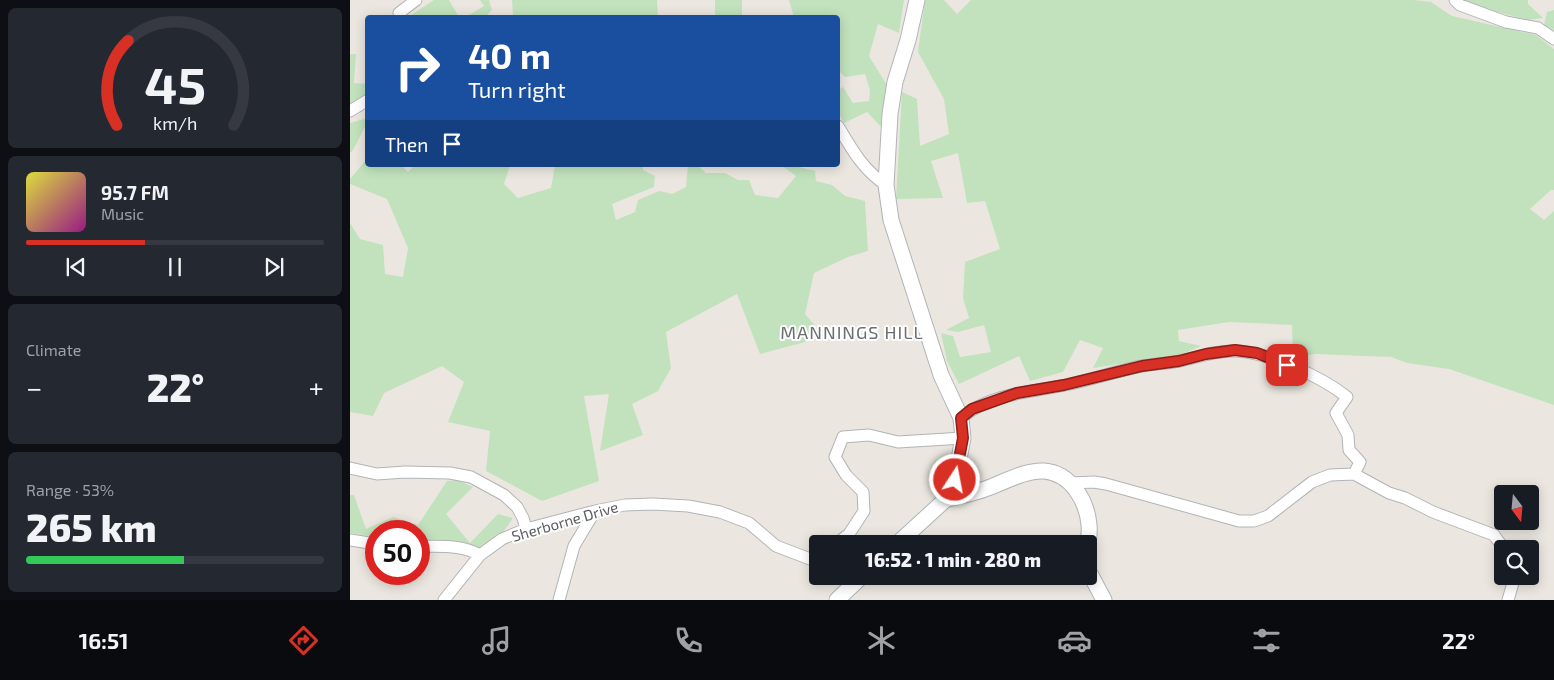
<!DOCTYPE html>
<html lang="en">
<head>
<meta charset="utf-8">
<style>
	body { margin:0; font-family:"Exo 2",sans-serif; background:#242831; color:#f1f3f6; height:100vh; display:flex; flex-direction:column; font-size:19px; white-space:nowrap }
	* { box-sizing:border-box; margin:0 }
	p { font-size:16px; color:#9ea1a6 }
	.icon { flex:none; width:28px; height:28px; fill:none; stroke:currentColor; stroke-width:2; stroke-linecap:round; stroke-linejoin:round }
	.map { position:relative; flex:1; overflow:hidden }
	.sheet { display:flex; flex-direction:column; gap:8px; padding:8px; background:#0d0f14; width:350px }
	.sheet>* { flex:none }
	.hud { position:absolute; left:15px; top:15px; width:475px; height:152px; border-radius:5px; box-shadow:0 2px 12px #0003; background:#1a4fa0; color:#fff; overflow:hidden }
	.needle { width:32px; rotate:164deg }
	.buttons { position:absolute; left:1144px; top:485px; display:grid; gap:10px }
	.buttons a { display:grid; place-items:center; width:45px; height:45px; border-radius:5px; background:#171b24; box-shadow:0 2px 12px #0003; font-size:25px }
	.speed { position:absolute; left:15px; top:520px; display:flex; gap:10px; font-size:25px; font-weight:700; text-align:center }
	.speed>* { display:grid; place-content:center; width:65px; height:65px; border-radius:50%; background:#171b24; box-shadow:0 2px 12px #0003; line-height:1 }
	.speed .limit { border:8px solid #d22; background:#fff; color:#111 }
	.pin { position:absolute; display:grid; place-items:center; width:42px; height:42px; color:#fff; margin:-21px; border-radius:10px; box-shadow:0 2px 8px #0006 }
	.me { position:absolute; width:55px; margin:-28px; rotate:11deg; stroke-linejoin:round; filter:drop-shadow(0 0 4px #0008) }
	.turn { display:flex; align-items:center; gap:18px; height:105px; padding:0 20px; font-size:22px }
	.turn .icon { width:65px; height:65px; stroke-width:2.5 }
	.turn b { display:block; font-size:35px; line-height:42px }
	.then { display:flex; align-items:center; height:48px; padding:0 20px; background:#0003; gap:10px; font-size:19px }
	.big { font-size:38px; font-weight:800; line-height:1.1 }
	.sheet .card { flex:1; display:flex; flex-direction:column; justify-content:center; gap:8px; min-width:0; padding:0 18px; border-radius:8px; background:#242831 }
	.sheet .dial { align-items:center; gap:0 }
	.dial svg { height:130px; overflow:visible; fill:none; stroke:#363941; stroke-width:7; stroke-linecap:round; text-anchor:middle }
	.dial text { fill:#f1f3f6; stroke:none }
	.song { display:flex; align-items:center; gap:15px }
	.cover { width:60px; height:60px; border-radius:8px; background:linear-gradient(135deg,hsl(60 70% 55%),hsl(310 70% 35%)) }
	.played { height:5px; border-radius:2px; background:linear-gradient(90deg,#d93025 40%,#363941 40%) }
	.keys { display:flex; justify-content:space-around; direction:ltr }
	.heat { display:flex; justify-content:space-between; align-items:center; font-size:28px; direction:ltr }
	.charge { height:8px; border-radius:4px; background:linear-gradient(90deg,#34c759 53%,#363941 0) }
	.trip { position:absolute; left:459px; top:535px; width:288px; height:50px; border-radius:5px; background:#171b24; box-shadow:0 2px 12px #0003; font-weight:800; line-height:50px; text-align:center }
	.dock { display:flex; height:80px; justify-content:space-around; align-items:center; background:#090b0e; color:#9ea1a6 }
	.dock .icon { width:35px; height:35px }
	.dock .on { color:#d93025 }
	.dock b { font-size:22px; color:#f1f3f6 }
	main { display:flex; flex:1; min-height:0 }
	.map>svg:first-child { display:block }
	.green { fill:#c2e2bd }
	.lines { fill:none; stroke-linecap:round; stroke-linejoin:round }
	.street-casing { stroke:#b1b4b7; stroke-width:13 }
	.secondary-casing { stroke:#b0b4b7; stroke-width:17 }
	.street { stroke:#fff; stroke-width:11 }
	.secondary { stroke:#fff; stroke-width:15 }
	.route-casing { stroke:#8d1f18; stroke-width:12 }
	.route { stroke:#d93025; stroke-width:9 }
	.labels { text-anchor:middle; stroke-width:4; stroke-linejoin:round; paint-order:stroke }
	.street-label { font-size:15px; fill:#595d60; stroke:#fff }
	.quarter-label { font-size:18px; letter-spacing:1px; fill:#6a6f72; stroke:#fff }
</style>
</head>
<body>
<main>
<section class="sheet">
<div class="card dial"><svg viewBox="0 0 100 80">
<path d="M14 69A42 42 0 1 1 86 69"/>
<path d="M14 69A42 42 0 0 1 21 17" stroke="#d93025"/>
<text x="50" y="56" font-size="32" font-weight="700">45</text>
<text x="50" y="72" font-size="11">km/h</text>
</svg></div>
<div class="card">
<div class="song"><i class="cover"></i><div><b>95.7 FM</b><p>Music</p></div></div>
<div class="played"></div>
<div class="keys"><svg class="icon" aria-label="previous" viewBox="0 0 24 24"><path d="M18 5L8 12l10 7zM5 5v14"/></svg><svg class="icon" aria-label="pause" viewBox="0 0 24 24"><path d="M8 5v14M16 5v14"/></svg><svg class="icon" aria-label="next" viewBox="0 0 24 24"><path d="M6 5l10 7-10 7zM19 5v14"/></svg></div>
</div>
<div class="card"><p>Climate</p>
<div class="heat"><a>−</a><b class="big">22°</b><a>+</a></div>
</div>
<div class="card"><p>Range · 53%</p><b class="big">265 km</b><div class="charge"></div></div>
</section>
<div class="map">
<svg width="1204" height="600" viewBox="0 0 1204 600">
	<rect width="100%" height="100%" fill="#ebe7e0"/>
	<!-- green -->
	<path class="green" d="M 84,0 L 99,0 L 109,17 L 58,17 Z
		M 130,0 L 139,0 L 142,10 L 135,17 L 116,17 L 134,6 Z
		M 162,0 L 307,0 L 308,17 L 163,17 Z
		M 365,0 L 392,0 L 392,17 L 365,17 Z
		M 439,0 L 554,0 L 549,33 L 528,24 L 519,56 L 538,87 L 533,129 L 517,112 L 494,123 L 488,112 L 488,90 L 493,87 L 503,103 L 519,101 L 520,90 L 515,74 L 495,77 L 488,70 L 488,18 L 444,17 Z
		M 575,0 L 594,0 L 607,14 L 621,0 L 1063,0 L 1081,2 L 1102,16 L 1186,35 L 1204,49 L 1204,190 L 1201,190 L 1180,209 L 1194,220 L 1204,211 L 1204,405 L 1099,369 L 1057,363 L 1041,357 L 966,354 L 943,357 L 942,325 L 879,322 L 828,330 L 829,341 L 851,346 L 830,355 L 743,368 L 753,348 L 730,340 L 713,372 L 680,381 L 669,356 L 609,384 L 597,361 L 591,333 L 603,336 L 610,357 L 641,352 L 634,325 L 608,332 L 596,330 L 619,318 L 613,298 L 615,262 L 650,249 L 635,201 L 617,203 L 608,153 L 581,161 L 593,198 L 546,199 L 552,92 L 567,99 L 570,146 L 599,134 L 594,99 L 568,52 Z
		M 1113,0 L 1178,0 L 1178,4 L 1193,18 L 1178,20 L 1117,4 Z
		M 1204,10 L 1204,30 L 1194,25 L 1197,12 Z
		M 0,54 L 6,54 L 4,83 L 18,84 L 17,94 L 0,105 Z
		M 17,118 L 17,123 L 3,150 L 0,153 L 0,123 Z
		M 17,159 L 18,165 L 51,165 L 58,172 L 65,165 L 160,165 L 154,184 L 168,198 L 201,188 L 205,165 L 293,165 L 293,170 L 305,176 L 304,187 L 262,204 L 266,220 L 285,212 L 288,200 L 309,191 L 322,194 L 336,187 L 338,165 L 347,165 L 356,173 L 375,173 L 388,180 L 399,180 L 405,195 L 428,198 L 446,176 L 431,165 L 441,165 L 465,171 L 466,181 L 482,185 L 495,196 L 515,201 L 518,251 L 498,257 L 464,273 L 455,314 L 467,328 L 455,342 L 410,354 L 387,294 L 316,332 L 321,368 L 308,391 L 282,404 L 293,435 L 250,451 L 259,394 L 234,396 L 249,481 L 192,501 L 136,471 L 140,431 L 98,422 L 114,382 L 92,366 L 34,393 L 23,416 L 0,412 L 0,223 L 10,239 L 33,245 L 35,274 L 53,277 L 58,248 L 37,199 L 0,184 L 0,179 Z
		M 108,480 L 123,487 L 96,514 L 120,543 L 148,514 L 163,518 L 150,536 L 130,550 L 124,546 L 69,539 L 69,531 L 26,531 L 26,537 L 0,533 L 0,495 L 4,495 L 16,529 L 43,517 L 68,525 L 97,481 Z"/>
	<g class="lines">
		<!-- street casing -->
		<g class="street-casing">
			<path id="street" d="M 1105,0 L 1110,5 L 1156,22 L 1188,28 L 1204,39
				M 49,13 L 66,0
				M 0,111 L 18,100
				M 488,126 C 501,148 513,170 536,185
				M 611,418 C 639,394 680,392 715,385 C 741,380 766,371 792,366 C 805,364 818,363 830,361 C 848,357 867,350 886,351 C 918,352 972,377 997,397 L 986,413 L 998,435 L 999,450 L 1010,462 L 1004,474
				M 0,468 L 27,474 L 55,472 L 100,473 L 121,477 L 154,495 L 167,507 L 173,518 L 176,529
				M 721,483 L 744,482 L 756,484 L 889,521 L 904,521 L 918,516 L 962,482 L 980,475 L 1004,474 L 1039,493 L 1055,498 L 1083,512 L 1144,535 L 1154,549
				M 0,540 L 26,544
				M 486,544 L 499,534 L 514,511 L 513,492 L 496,475 L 485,457 L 493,437 L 519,435 L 548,442 L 613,438
				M 69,546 C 91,547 110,544 130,555
				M 94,600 L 130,555 L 152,539 L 176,529 L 245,511 L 275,505 L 303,504 L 338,506 L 370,512 L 399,523 L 426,546 L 460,559 L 468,555
				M 209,600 L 224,546 L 245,511
				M 1158,600 L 1165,576"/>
		</g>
		<!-- secondary casing -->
		<g class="secondary-casing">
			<path id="secondary" d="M 595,500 C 608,496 622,494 635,489 C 653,483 674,470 694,471 C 721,473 737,501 739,525 C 740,532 738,540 738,548
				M 547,544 L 595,500 L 605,480 L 613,438 L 611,418 L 591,375 L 541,220 L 536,185 L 540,114 L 545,82 L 558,40 L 567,0
				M 738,560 L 738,570 L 754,600
				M 487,600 L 512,576"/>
		</g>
		<!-- street -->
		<use href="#street" class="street"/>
		<!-- secondary -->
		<use href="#secondary" class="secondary"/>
	</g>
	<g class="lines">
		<!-- route casing -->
		<g class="route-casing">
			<path id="route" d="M 605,480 L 613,438 L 611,418 L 622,409 L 667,393 L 714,385 L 792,366 L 829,361 L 856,354 L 885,350 L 907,353 L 937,365"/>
		</g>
		<!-- route -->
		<use href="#route" class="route"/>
	</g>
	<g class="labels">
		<!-- street labels -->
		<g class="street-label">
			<text transform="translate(215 522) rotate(-16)" y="5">Sherborne Drive</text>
		</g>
		<!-- quarter labels -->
		<g class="quarter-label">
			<text x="502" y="339">MANNINGS HILL</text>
		</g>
	</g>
</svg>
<div class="buttons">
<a><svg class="needle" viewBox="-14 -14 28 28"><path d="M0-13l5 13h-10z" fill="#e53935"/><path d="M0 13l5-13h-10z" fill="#9ea1a6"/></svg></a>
<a><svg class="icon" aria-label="search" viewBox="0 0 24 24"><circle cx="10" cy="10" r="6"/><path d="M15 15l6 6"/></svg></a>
</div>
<div class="speed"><div class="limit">50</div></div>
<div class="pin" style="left:937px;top:365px;background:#d93025"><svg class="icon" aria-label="arrive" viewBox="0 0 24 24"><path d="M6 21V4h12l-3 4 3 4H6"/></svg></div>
<svg class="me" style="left:605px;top:480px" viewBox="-20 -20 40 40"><circle r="17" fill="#d93025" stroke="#fff" stroke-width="3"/><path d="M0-11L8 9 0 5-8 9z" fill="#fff"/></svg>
<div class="trip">16:52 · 1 min · 280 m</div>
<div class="hud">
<div class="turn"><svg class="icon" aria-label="right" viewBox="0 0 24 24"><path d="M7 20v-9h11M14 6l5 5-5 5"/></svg><div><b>40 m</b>Turn right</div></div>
<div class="then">Then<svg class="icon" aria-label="arrive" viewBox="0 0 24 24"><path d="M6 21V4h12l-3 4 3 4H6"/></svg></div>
</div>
</div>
</main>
<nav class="dock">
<b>16:51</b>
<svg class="icon on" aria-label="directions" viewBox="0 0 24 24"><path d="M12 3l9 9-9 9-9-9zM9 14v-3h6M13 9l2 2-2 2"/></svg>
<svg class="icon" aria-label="music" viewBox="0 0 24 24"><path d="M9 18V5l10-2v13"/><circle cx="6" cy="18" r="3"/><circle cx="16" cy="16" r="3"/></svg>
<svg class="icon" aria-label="phone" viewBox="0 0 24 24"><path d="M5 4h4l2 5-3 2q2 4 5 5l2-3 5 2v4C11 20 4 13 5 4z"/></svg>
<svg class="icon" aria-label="climate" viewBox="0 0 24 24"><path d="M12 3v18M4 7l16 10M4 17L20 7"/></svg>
<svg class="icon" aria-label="car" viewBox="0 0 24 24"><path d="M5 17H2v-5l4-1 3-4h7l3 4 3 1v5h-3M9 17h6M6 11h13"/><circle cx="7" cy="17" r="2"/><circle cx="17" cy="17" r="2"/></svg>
<svg class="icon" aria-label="filters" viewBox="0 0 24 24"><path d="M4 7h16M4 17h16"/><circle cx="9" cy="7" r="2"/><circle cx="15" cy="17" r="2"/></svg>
<b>22°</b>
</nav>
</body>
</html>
